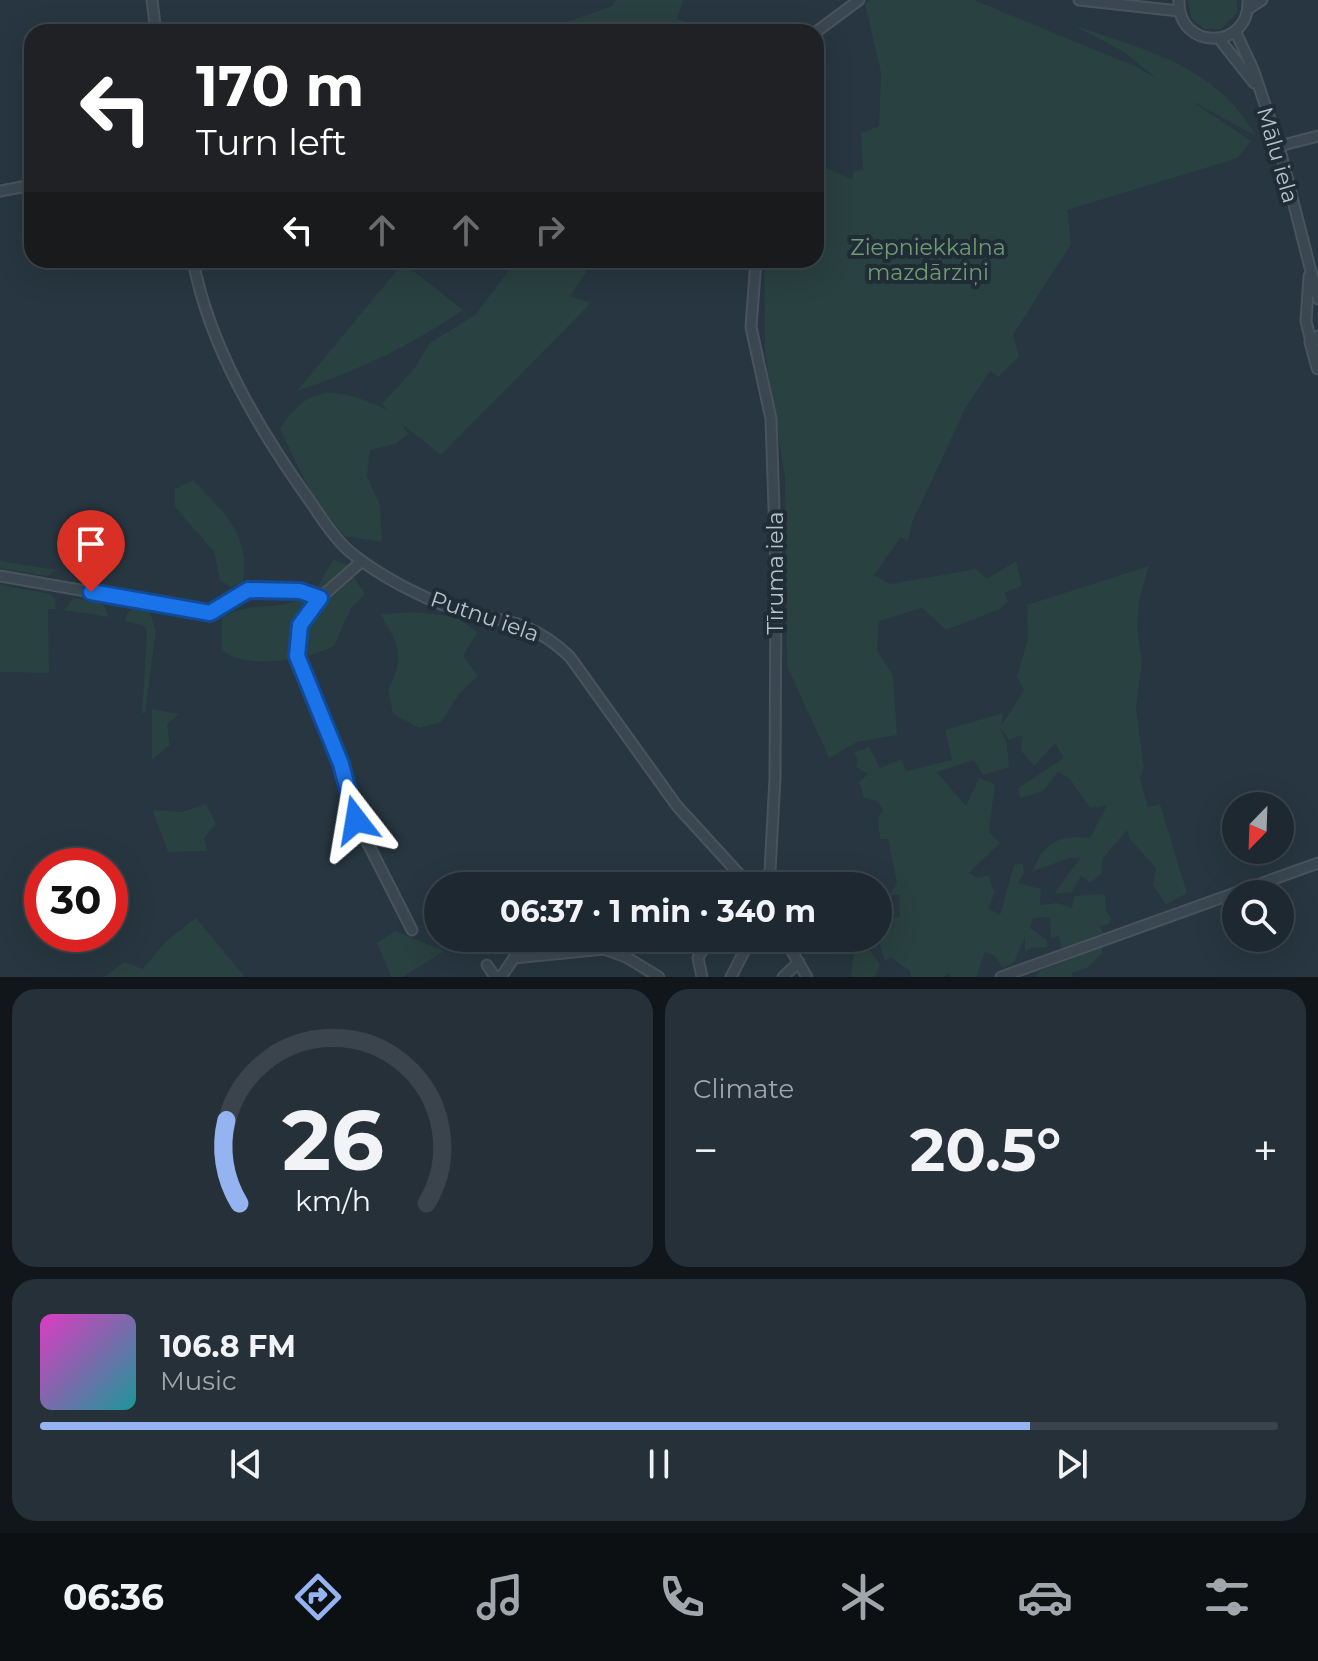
<!DOCTYPE html>
<html lang="en">
<head>
<meta charset="utf-8">
<style>
	body { margin:0; font-family:Montserrat,sans-serif; background:#253038; color:#f1f3f6; height:100vh; display:flex; flex-direction:column; font-size:30px; white-space:nowrap }
	* { box-sizing:border-box; margin:0 }
	p { font-size:26px; color:#a0a6ab }
	.icon { flex:none; width:44px; height:44px; fill:none; stroke:currentColor; stroke-width:2; stroke-linecap:round; stroke-linejoin:round }
	.map { position:relative; height:977px; overflow:hidden }
	.drawer { display:flex; flex-direction:column; gap:12px; padding:12px; background:#10161a; flex:1 }
	.drawer>* { flex:none }
	.hud { position:absolute; left:24px; top:24px; width:800px; height:244px; border-radius:24px; box-shadow:0 8px 32px #0002,0 0 0 2px #3b444c; background:#202124; color:#fff; overflow:hidden }
	.needle { width:52px; rotate:203deg }
	.tools { position:absolute; left:1222px; top:792px; display:grid; gap:16px }
	.tools a { display:grid; place-items:center; width:72px; height:72px; border-radius:50%; background:#1d2830; box-shadow:0 8px 32px #0002,0 0 0 2px #3b444c; font-size:40px }
	.speed { position:absolute; left:24px; top:848px; display:flex; gap:16px; font-size:40px; font-weight:700; text-align:center }
	.speed>* { display:grid; place-content:center; width:104px; height:104px; border-radius:50%; background:#1d2830; box-shadow:0 8px 32px #0002,0 0 0 2px #3b444c; line-height:1 }
	.speed .limit { border:12px solid #d22; background:#fff; color:#111 }
	.pin { position:absolute; display:grid; place-items:center; width:68px; height:68px; color:#fff; margin:-82px -34px; border-radius:50% 50% 50% 0; rotate:-45deg; box-shadow:0 0 8px #0007 }
	.pin .icon { rotate:45deg }
	.me { position:absolute; width:88px; margin:-44px; rotate:346deg; stroke-linejoin:round; filter:drop-shadow(0 0 6px #0008) }
	.turn { display:flex; align-items:center; gap:28px; height:168px; padding:0 40px; font-size:36px }
	.turn .icon { width:104px; height:104px; stroke-width:2.5 }
	.turn b { display:block; font-size:56px; line-height:68px }
	.lanes { display:flex; align-items:center; height:76px; padding:0 40px; background:#0003; justify-content:center; gap:40px; direction:ltr }
	.lanes .off { opacity:.35 }
	.big { font-size:60px; font-weight:700; line-height:1.1 }
	.drawer .tile { flex:1; display:flex; flex-direction:column; justify-content:center; gap:12px; min-width:0; padding:0 28px; border-radius:24px; background:#253038 }
	.drawer .dial { align-items:center; gap:0 }
	.dial svg { height:208px; overflow:visible; fill:none; stroke:#3b444c; stroke-width:7; stroke-linecap:round; text-anchor:middle }
	.dial text { fill:#f1f3f6; stroke:none }
	.song { display:flex; align-items:center; gap:24px }
	.cover { width:96px; height:96px; border-radius:12px; background:linear-gradient(135deg,hsl(310 70% 55%),hsl(180 70% 35%)) }
	.played { height:8px; border-radius:4px; background:linear-gradient(90deg,#95b2f1 80%,#3b444c 80%) }
	.keys { display:flex; justify-content:space-around; direction:ltr }
	.heat { display:flex; justify-content:space-between; align-items:center; font-size:44px; direction:ltr }
	.drawer .tiles { flex:1; display:grid; gap:12px; grid-template-columns:1fr 1fr }
	.tile:last-child { grid-column:span 2 }
	.trip { position:absolute; left:424px; top:872px; width:468px; height:80px; border-radius:40px; background:#1d2830; box-shadow:0 8px 32px #0002,0 0 0 2px #3b444c; font-weight:700; line-height:80px; text-align:center }
	.tabs { display:flex; height:128px; justify-content:space-around; align-items:center; background:#0c1013; color:#a0a6ab }
	.tabs .icon { width:56px; height:56px }
	.tabs .on { color:#95b2f1 }
	.tabs b { font-size:36px; color:#f1f3f6 }
	.map>svg:first-child { display:block }
	.green { fill:#294140 }
	.lines { fill:none; stroke-linecap:round; stroke-linejoin:round }
	.minor-casing { stroke:#48535d; stroke-width:13 }
	.tertiary-casing { stroke:#48535d; stroke-width:15 }
	.minor { stroke:#3b4750; stroke-width:9 }
	.tertiary { stroke:#3b4750; stroke-width:11 }
	.route-casing { stroke:#114b97; stroke-width:20 }
	.route { stroke:#1a73e8; stroke-width:14 }
	.labels { text-anchor:middle; stroke-width:8; stroke-linejoin:round; paint-order:stroke }
	.street-label { font-size:22px; fill:#b8c2cb; stroke:#202c36 }
	.park-label { font-size:22px; fill:#709b73; stroke:#202c36 }
</style>
</head>
<body>
<div class="map">
<svg width="1318" height="977" viewBox="0 0 1318 977">
	<rect width="100%" height="100%" fill="#273640"/>
	<!-- green -->
	<path class="green" d="M 616,0 L 683,0 L 677,19 L 718,32 L 554,32 L 562,28 L 561,24 L 612,6 Z
		M 870,0 L 974,0 L 1139,68 L 1156,78 L 1124,52 L 1073,25 C 1145,50 1216,65 1256,136 L 1190,100 L 1251,141 L 1238,158 L 1067,210 L 1071,244 L 1013,335 L 1019,356 L 999,377 L 990,371 L 966,407 L 912,523 L 908,541 L 901,537 L 874,575 L 890,584 L 976,569 L 987,579 L 1016,561 L 1022,586 L 1004,593 L 1008,601 L 1000,609 L 946,630 L 922,608 L 879,621 L 877,650 L 893,675 L 897,735 L 857,742 L 829,758 L 787,666 L 785,478 L 765,353 L 764,260 L 816,260 L 816,164 L 852,179 L 854,172 L 863,169 L 861,133 L 879,126 L 881,73 L 865,4 Z
		M 1188,0 L 1237,0 L 1237,13 L 1221,29 L 1204,29 L 1191,18 Z
		M 517,260 L 594,260 L 570,296 L 591,303 L 441,455 L 403,425 L 408,434 L 396,444 L 370,450 L 367,476 L 380,505 L 382,542 L 344,536 L 313,497 L 280,429 C 310,380 342,389 387,410 L 382,404 L 414,369 L 430,343 L 475,315 Z
		M 403,263 L 463,310 C 410,346 358,371 297,391 Z
		M 193,480 C 223,511 251,535 243,582 L 231,587 L 220,580 L 214,552 L 175,507 L 175,489 Z
		M 334,559 L 345,564 L 365,594 L 351,608 L 334,646 C 306,660 250,670 222,651 L 222,618 C 255,597 283,616 312,591 C 322,583 327,569 334,559 Z
		M 0,561 L 57,570 L 47,576 L 0,568 Z
		M 1149,566 L 1139,601 L 1137,627 L 1142,662 L 1136,708 L 1144,768 L 1140,778 L 1148,807 L 1160,804 L 1187,893 L 1166,905 L 1153,885 L 1156,868 L 1130,839 L 1127,830 L 1103,858 L 1101,874 L 1090,883 L 1081,876 L 1072,892 L 1054,894 L 1080,858 L 1069,858 L 1032,872 C 1044,843 1059,834 1090,838 L 1107,805 L 1090,808 L 1070,779 L 1058,772 L 1043,791 L 1020,798 L 1018,788 L 1064,758 L 1055,743 L 1034,766 L 1021,751 L 1022,735 L 1009,740 L 1000,727 L 1007,744 L 1009,767 L 983,775 L 974,760 L 937,772 L 966,806 L 979,778 L 995,784 L 989,832 L 1000,843 L 969,873 L 978,878 L 988,875 L 995,893 L 988,908 L 1000,915 L 1014,865 L 1023,863 L 1024,874 L 1018,883 L 1041,889 L 1040,905 L 1057,903 L 1072,908 L 1074,896 L 1105,894 L 1106,912 L 1111,918 L 1109,924 L 1099,927 L 1105,934 L 1062,950 L 1059,936 L 1051,939 L 1050,917 L 1033,918 L 1030,928 L 1047,940 L 1047,947 L 1031,948 L 1025,953 L 1025,937 L 1014,962 L 1002,968 L 994,955 L 985,952 L 976,977 L 950,977 L 949,973 L 944,977 L 911,977 L 910,971 L 891,957 L 885,961 L 878,938 L 878,905 L 883,901 L 888,905 L 891,920 L 900,916 L 899,895 L 890,895 L 897,883 L 888,839 L 880,839 L 878,818 L 883,810 L 877,801 L 864,798 L 859,782 L 868,774 L 856,767 L 858,758 L 853,753 L 869,747 L 880,768 L 902,759 L 906,771 L 952,760 L 945,730 L 1003,713 L 1001,726 L 1024,690 L 1017,676 L 1028,639 L 1027,605 Z
		M 0,585 L 50,594 L 55,599 L 56,609 L 48,609 L 49,673 L 0,672 Z
		M 73,598 L 103,603 L 109,617 L 64,610 Z
		M 134,608 L 149,610 L 156,630 L 145,713 L 142,713 L 147,632 L 144,626 L 125,621 L 127,613 Z
		M 412,612 L 454,616 L 478,632 L 463,656 L 478,676 L 460,693 L 441,722 L 419,728 L 393,714 L 388,689 C 406,656 398,644 380,614 Z
		M 152,709 L 179,714 L 167,724 L 170,745 L 152,760 Z
		M 206,804 L 216,824 L 204,838 L 207,851 L 168,852 L 152,810 L 182,812 Z
		M 196,918 L 245,977 L 104,977 L 124,962 L 143,969 L 166,941 Z
		M 395,931 L 444,951 L 403,977 L 391,977 L 377,943 Z
		M 859,947 L 869,949 L 880,965 L 874,977 L 851,977 L 854,952 Z
		M 1102,947 L 1102,953 L 1089,967 L 1072,973 L 1073,977 L 1035,977 L 1040,971 Z"/>
	<g class="lines">
		<!-- minor casing -->
		<g class="minor-casing">
			<path id="minor" d="M 152,0 L 156,32
				M 1079,0 L 1179,11
				M 1179,0 C 1177,51 1250,51 1248,0
				M 1248,9 L 1262,0
				M 816,32 L 859,0
				M 1236,33 L 1253,69 L 1279,146 L 1318,299
				M 1220,40 L 1254,83
				M 1279,146 L 1318,136
				M 0,191 L 32,185
				M 193,260 C 209,347 261,433 312,504 C 323,520 334,538 349,551 C 374,572 408,590 438,603 C 493,625 522,611 570,657 L 677,806 L 750,886
				M 756,260 L 751,327 L 771,419 L 776,567 L 775,778 L 770,871 L 763,886
				M 1309,276 L 1306,321 L 1311,342
				M 362,561 L 320,598 L 300,625 L 297,656 L 341,764 L 356,820 L 412,930
				M 0,576 L 210,613 L 248,590 L 300,591 L 320,598
				M 784,938 L 807,977
				M 487,965 L 495,977
				M 501,977 L 514,958 L 604,949 L 626,957 L 659,977
				M 702,977 L 698,958 L 709,938
				M 731,977 L 751,938
				M 783,977 L 799,962
				M 1001,977 L 1318,863"/>
		</g>
		<!-- tertiary casing -->
		<g class="tertiary-casing">
			<path id="tertiary" d="M 1318,337 L 1311,342 L 1318,368"/>
		</g>
		<!-- minor -->
		<use href="#minor" class="minor"/>
		<!-- tertiary -->
		<use href="#tertiary" class="tertiary"/>
	</g>
	<g class="lines">
		<!-- route casing -->
		<g class="route-casing">
			<path id="route" d="M 91,592 L 210,613 L 248,590 L 300,591 L 320,598 L 300,625 L 297,656 L 341,764 L 356,820"/>
		</g>
		<!-- route -->
		<use href="#route" class="route"/>
	</g>
	<g class="labels">
		<!-- street labels -->
		<g class="street-label">
			<text transform="translate(1278 155) rotate(74)" y="8">Mālu iela</text>
			<text transform="translate(775 573) rotate(-90)" y="8">Tīruma iela</text>
			<text transform="translate(485 616) rotate(19)" y="8">Putnu iela</text>
		</g>
		<!-- park labels -->
		<g class="park-label">
			<text x="928" y="255">Ziepniekkalna<tspan x="928" dy="25">mazdārziņi</tspan></text>
		</g>
	</g>
</svg>
<div class="tools">
<a><svg class="needle" viewBox="-14 -14 28 28"><path d="M0-13l5 13h-10z" fill="#e53935"/><path d="M0 13l5-13h-10z" fill="#a0a6ab"/></svg></a>
<a><svg class="icon" aria-label="search" viewBox="0 0 24 24"><circle cx="10" cy="10" r="6"/><path d="M15 15l6 6"/></svg></a>
</div>
<div class="speed"><div class="limit">30</div></div>
<div class="pin" style="left:91px;top:592px;background:#d93025"><svg class="icon" aria-label="arrive" viewBox="0 0 24 24"><path d="M6 21V4h12l-3 4 3 4H6"/></svg></div>
<svg class="me" style="left:356px;top:820px" viewBox="-20 -20 40 40"><path d="M0-17L14 15 0 8-14 15z" fill="#1a73e8" stroke="#fff" stroke-width="4"/></svg>
<div class="trip">06:37 · 1 min · 340 m</div>
<div class="hud">
<div class="turn"><svg class="icon" aria-label="left" viewBox="0 0 24 24"><path d="M17 20v-9H6M10 6l-5 5 5 5"/></svg><div><b>170 m</b>Turn left</div></div>
<div class="lanes"><svg class="icon" aria-label="left" viewBox="0 0 24 24"><path d="M17 20v-9H6M10 6l-5 5 5 5"/></svg><svg class="icon off" aria-label="ahead" viewBox="0 0 24 24"><path d="M12 20V5M6 11l6-6 6 6"/></svg><svg class="icon off" aria-label="ahead" viewBox="0 0 24 24"><path d="M12 20V5M6 11l6-6 6 6"/></svg><svg class="icon off" aria-label="right" viewBox="0 0 24 24"><path d="M7 20v-9h11M14 6l5 5-5 5"/></svg></div>
</div>
</div>
<section class="drawer">
<div class="tiles">
<div class="tile dial"><svg viewBox="0 0 100 80">
<path d="M14 69A42 42 0 1 1 86 69"/>
<path d="M14 69A42 42 0 0 1 9 37" stroke="#95b2f1"/>
<text x="50" y="56" font-size="32" font-weight="700">26</text>
<text x="50" y="72" font-size="11">km/h</text>
</svg></div>
<div class="tile"><p>Climate</p>
<div class="heat"><a>−</a><b class="big">20.5°</b><a>+</a></div>
</div>
<div class="tile">
<div class="song"><i class="cover"></i><div><b>106.8 FM</b><p>Music</p></div></div>
<div class="played"></div>
<div class="keys"><svg class="icon" aria-label="previous" viewBox="0 0 24 24"><path d="M18 5L8 12l10 7zM5 5v14"/></svg><svg class="icon" aria-label="pause" viewBox="0 0 24 24"><path d="M8 5v14M16 5v14"/></svg><svg class="icon" aria-label="next" viewBox="0 0 24 24"><path d="M6 5l10 7-10 7zM19 5v14"/></svg></div>
</div>
</div>
</section>
<nav class="tabs">
<b>06:36</b>
<svg class="icon on" aria-label="directions" viewBox="0 0 24 24"><path d="M12 3l9 9-9 9-9-9zM9 14v-3h6M13 9l2 2-2 2"/></svg>
<svg class="icon" aria-label="music" viewBox="0 0 24 24"><path d="M9 18V5l10-2v13"/><circle cx="6" cy="18" r="3"/><circle cx="16" cy="16" r="3"/></svg>
<svg class="icon" aria-label="phone" viewBox="0 0 24 24"><path d="M5 4h4l2 5-3 2q2 4 5 5l2-3 5 2v4C11 20 4 13 5 4z"/></svg>
<svg class="icon" aria-label="climate" viewBox="0 0 24 24"><path d="M12 3v18M4 7l16 10M4 17L20 7"/></svg>
<svg class="icon" aria-label="car" viewBox="0 0 24 24"><path d="M5 17H2v-5l4-1 3-4h7l3 4 3 1v5h-3M9 17h6M6 11h13"/><circle cx="7" cy="17" r="2"/><circle cx="17" cy="17" r="2"/></svg>
<svg class="icon" aria-label="filters" viewBox="0 0 24 24"><path d="M4 7h16M4 17h16"/><circle cx="9" cy="7" r="2"/><circle cx="15" cy="17" r="2"/></svg>
</nav>
</body>
</html>
